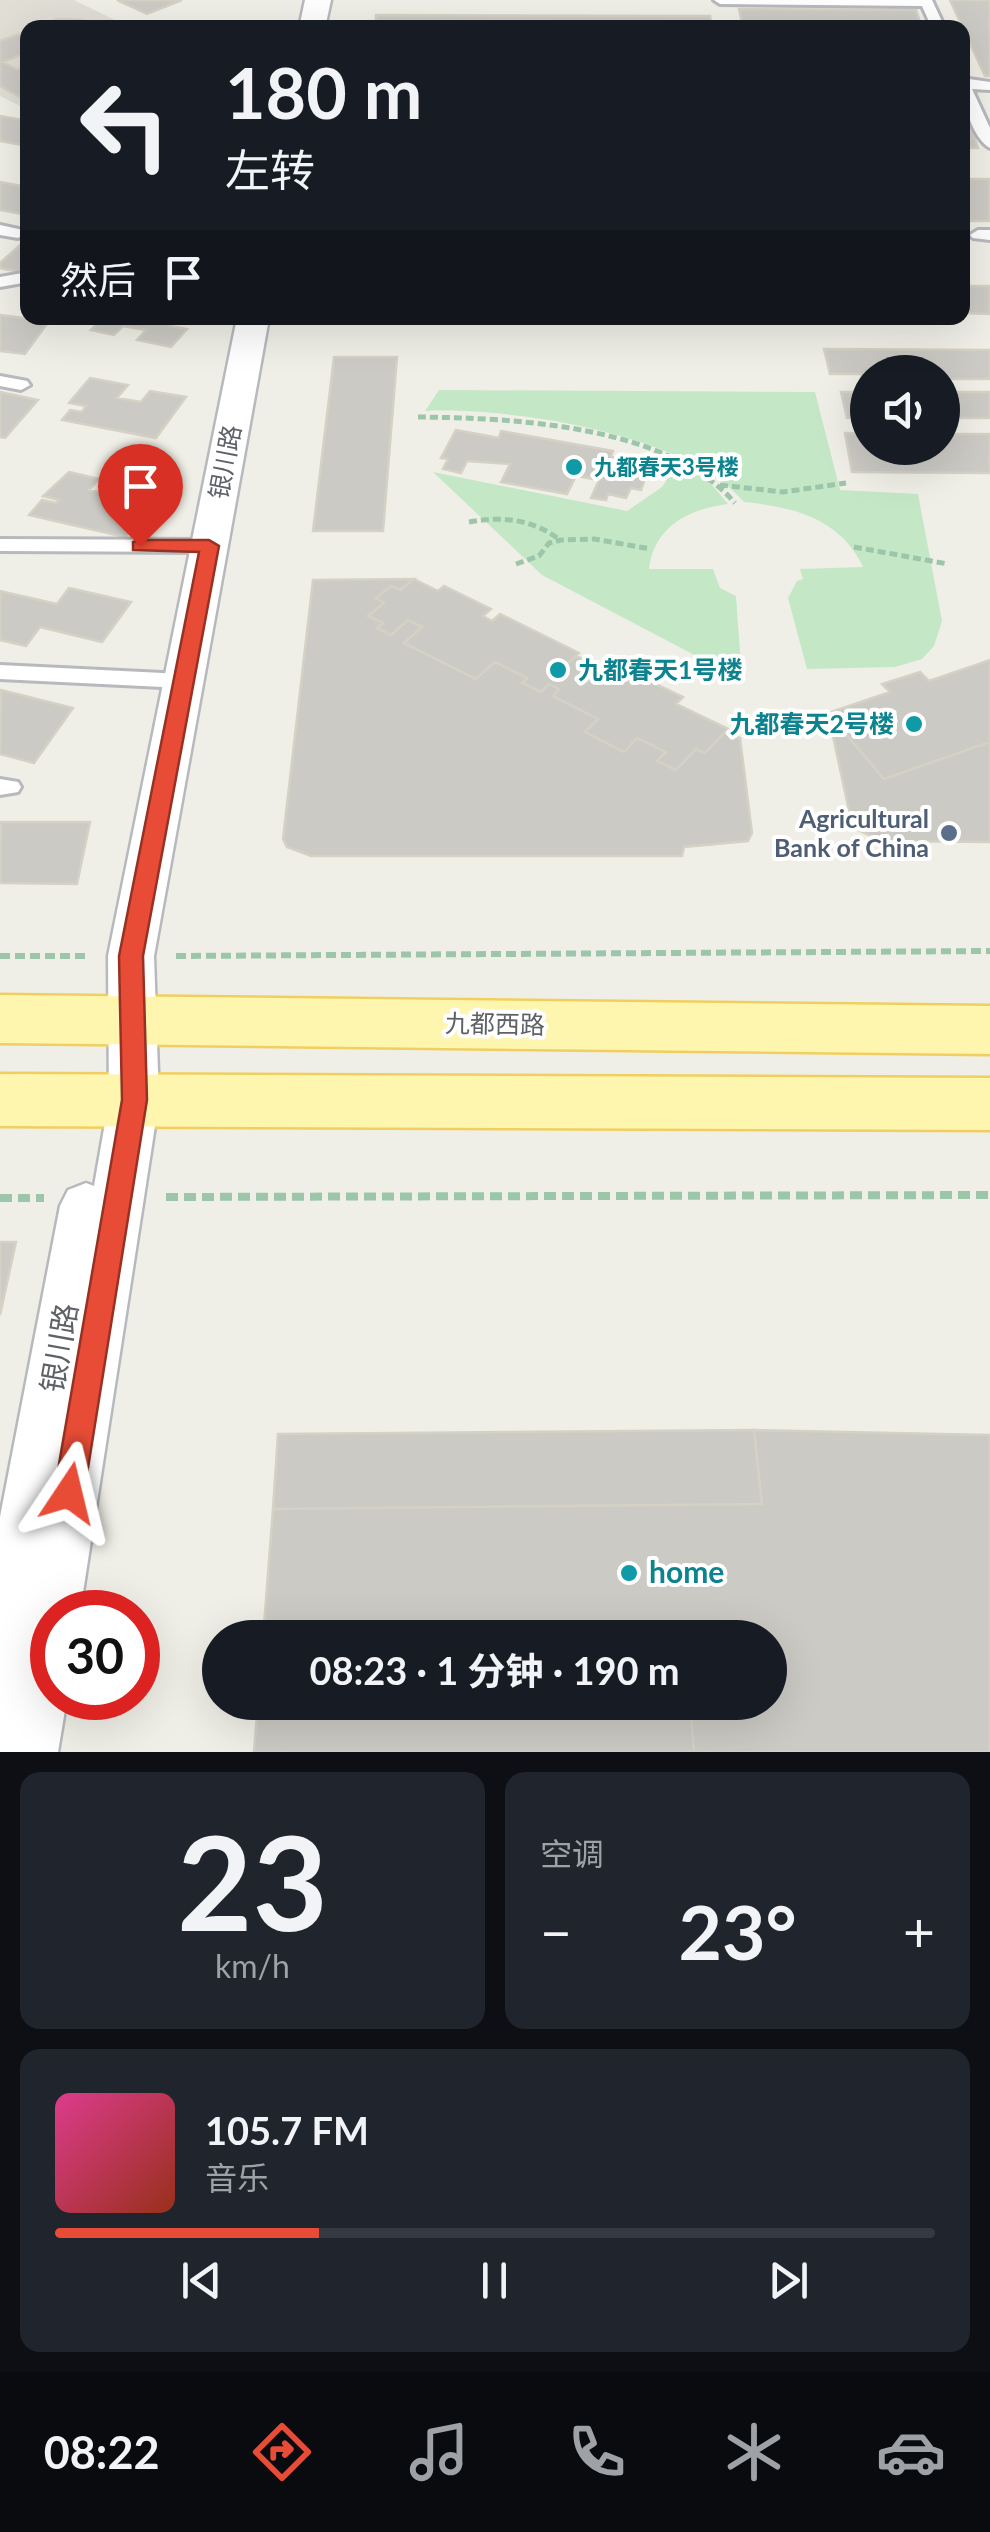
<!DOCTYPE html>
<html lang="zh">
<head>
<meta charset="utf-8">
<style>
	body { margin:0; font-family:Lato,"Noto Sans SC",sans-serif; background:#20242c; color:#f1f3f6; height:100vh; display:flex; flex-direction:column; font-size:38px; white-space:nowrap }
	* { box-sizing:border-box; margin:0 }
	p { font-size:32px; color:#9ea1a6 }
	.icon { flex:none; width:55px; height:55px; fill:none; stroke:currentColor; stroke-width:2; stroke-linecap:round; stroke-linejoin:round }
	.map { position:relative; height:1752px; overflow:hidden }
	.side { display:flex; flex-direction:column; gap:20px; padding:20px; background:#0d0f14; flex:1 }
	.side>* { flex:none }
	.banner { position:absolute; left:20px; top:20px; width:950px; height:305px; border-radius:20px; box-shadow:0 10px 40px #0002; background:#171b24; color:#f1f3f6; overflow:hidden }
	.controls { position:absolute; left:850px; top:355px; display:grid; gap:20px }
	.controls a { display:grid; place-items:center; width:110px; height:110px; border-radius:50%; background:#171b24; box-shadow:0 10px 40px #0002; font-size:50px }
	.speed { position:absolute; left:30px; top:1590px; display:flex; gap:20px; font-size:50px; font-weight:700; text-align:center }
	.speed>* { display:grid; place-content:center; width:130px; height:130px; border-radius:50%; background:#171b24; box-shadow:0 10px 40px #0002; line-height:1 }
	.speed .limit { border:15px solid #d22; background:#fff; color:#111 }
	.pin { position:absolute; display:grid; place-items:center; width:85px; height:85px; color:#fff; margin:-102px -42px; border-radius:50% 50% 50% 0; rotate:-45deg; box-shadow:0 0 10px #0007 }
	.pin .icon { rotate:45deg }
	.me { position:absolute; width:110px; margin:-55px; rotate:10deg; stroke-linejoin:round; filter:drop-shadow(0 0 8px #0008) }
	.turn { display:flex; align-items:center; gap:35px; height:210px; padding:0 40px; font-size:45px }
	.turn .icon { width:130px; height:130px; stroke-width:2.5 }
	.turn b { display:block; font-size:70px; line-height:85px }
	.then { display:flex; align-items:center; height:95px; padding:0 40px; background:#0003; gap:20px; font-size:38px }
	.big { font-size:75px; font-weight:700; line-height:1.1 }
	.side .tile { flex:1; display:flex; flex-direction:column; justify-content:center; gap:15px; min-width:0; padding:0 35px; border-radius:20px; background:#20242c }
	.side .dial { align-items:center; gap:0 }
	.dial b { font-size:130px; line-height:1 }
	.song { display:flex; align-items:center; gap:30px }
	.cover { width:120px; height:120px; border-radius:15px; background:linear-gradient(135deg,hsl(330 70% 55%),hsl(10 70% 35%)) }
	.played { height:10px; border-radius:5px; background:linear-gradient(90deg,#e84c36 30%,#363941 30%) }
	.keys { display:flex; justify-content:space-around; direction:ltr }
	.heat { display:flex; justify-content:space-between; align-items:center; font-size:55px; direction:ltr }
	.side .tiles { flex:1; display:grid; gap:20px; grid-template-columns:1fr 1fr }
	.tile:last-child { grid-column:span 2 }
	.trip { position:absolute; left:202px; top:1620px; width:585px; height:100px; border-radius:50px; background:#171b24; box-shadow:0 10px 40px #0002; font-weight:700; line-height:100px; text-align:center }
	.tabs { display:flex; height:160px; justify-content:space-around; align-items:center; background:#090b0e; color:#9ea1a6 }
	.tabs .icon { width:70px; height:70px }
	.tabs .active { color:#e84c36 }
	.tabs b { font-size:45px; color:#f1f3f6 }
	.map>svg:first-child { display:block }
	.education { fill:#e0ded5 }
	.green { fill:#c4e7c6 }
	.building { fill:#cccac4; stroke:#d5d1c5; stroke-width:2.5 }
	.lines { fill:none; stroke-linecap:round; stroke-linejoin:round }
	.service-casing { stroke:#b7b9bd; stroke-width:6 }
	.minor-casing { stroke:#b7b9bd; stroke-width:5 }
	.primary-casing { stroke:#f0cf60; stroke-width:5 }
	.path-far2 { stroke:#9cc6aa; stroke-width:5; stroke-dasharray:8 4; stroke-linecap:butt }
	.path-far1 { stroke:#9cc6aa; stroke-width:6; stroke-dasharray:10 5; stroke-linecap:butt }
	.path { stroke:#9cc6aa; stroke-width:8; stroke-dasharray:12 6; stroke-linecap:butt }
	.service { fill:#fff; fill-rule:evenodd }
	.minor { fill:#fff; fill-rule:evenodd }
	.primary { fill:#fef5af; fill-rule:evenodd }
	.route { fill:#e84c36; stroke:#973123; stroke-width:2.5 }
	.culture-dot { fill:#0f9aa8; stroke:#fff; stroke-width:4 }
	.service-dot { fill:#5c6f8a; stroke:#fff; stroke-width:4 }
	.labels { text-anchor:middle; stroke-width:8; stroke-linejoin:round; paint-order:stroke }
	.far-culture-label { font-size:22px; font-weight:bold; fill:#0d838f; stroke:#fff; text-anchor:start }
	.street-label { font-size:25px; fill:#5e6267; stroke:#fff }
	.culture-label { font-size:25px; font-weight:bold; fill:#0d838f; stroke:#fff; text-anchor:start }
	.service-label { font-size:25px; font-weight:bold; fill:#4e5e75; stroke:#fff; text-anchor:end }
	.near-street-label { font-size:30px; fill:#5e6267; stroke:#fff }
	.near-culture-label { font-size:30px; font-weight:bold; fill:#0d838f; stroke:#fff; text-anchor:start }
</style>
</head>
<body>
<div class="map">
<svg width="990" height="1752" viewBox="0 0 990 1752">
	<rect width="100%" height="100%" fill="#f0efe7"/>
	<!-- education -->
	<path class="education" d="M 0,0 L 74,0 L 129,27 L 28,28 L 28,107 L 24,108 L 0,96 Z"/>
	<!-- green -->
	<path class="green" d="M 439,390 L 815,392 L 840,490 L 918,494 L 942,621 L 934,646 L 922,659 L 895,667 L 807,669 L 788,598 L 797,581 L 803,579 L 800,569 L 863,567 C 841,519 794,507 744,502 C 688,434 511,407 425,411 Z
		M 679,462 L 707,479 L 728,504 C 688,509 654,527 649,569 L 713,569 L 720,588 L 736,596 L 742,680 L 542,575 L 433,472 L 627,511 L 662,487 Z"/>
	<!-- building -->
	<path class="building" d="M 117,0 L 182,0 L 147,14 Z
		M 950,0 L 990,0 L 990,76 L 985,76 Z
		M 739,9 L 916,10 L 922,28 L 743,28 Z
		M 376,15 L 710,16 L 712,28 L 375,28 Z
		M 57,19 L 83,20 L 98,28 L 36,28 Z
		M 28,31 L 28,52 L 3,62 L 17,70 L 28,66 L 27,101 L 0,86 L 0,41 Z
		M 0,116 L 28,121 L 28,146 L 0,141 Z
		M 962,126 L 970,126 L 978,148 L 962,148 Z
		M 962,179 L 990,179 L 990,221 L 969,221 L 962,200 Z
		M 0,182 L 28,187 L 28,215 L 0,210 Z
		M 28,238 L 28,274 L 0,268 L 0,263 Z
		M 962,286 L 990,286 L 990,314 L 962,313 Z
		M 0,315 L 49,321 L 25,354 L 0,351 Z
		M 94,318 L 197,318 L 191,324 L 175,321 L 170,326 L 187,329 L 171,347 L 137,340 L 146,330 L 123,326 L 114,335 L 91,330 L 98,323 L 91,321 Z
		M 824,349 L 990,350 L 990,379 L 942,379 L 942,372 L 868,372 L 868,379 L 862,379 L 861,374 L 830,374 Z
		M 334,357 L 397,357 L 383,531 L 313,531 Z
		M 90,378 L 128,385 L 117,398 L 141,402 L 150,391 L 186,397 L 156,438 L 62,420 L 70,410 L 82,412 L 86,406 L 69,403 Z
		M 0,392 L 38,400 L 5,438 L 0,437 Z
		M 841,392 L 868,392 L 868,418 L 847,418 Z
		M 942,392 L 990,392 L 990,418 L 942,418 Z
		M 456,430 L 499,438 L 501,431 L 613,451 L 611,456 L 641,462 L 636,474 L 646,476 L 641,490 L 631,488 L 626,498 L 608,494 L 606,500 L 591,498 L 599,480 L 576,476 L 567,494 L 501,482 L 510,464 L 467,461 L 461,473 L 443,469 L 448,459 L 441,458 Z
		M 845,433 L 868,433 L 868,448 L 942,448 L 942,434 L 990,434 L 990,473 L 852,472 Z
		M 69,472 L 99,479 L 89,490 L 120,497 L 129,485 L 159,492 L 125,537 L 29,515 L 42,500 L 56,503 L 59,500 L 43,496 Z
		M 414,579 L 438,591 L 444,586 L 491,609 L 483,616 L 492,621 L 500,614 L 579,653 L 567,664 L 576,656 L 632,682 L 639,676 L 683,697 L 676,704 L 728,729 L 705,753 L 696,749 L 676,770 L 657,761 L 666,752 L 637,738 L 624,752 L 585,732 L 598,719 L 553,696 L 559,689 L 549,684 L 541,692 L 522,683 L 527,678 L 495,662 L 476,679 L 404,643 L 422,627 L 408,620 L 391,635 L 377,628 L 383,623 L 368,616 L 384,603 L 376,598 L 391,586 L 400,590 Z
		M 414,579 L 400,590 L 391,586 L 376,598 L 384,603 L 368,616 L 383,623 L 377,628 L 391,635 L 408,620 L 422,627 L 404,643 L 476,679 L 495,662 L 527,678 L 522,683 L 541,692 L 549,684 L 559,689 L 553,696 L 598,719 L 585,732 L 624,752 L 637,738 L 666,752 L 657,761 L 676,770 L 696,749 L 705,753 L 725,732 L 740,738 L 752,833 L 748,841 L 684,847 L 682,856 L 311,856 L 287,847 L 283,839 L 313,580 Z
		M 69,588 L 131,602 L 102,642 L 40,627 L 26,646 L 0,640 L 0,591 L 57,604 Z
		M 990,660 L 990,742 L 884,779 L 828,713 L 890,692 L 882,684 L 920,672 L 929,681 Z
		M 1,690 L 73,708 L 34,763 L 0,754 Z
		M 828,713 L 884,779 L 990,742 L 990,842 L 882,841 L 858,830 L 851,820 Z
		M 1,822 L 90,822 L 77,884 L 0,883 Z
		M 0,1242 L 16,1242 L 0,1315 Z
		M 754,1430 L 990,1435 L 990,1752 L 694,1752 L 690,1702 L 770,1702 L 770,1638 L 263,1638 L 273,1509 L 762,1504 Z
		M 754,1430 L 762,1504 L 273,1509 L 278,1434 Z
		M 258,1702 L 690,1702 L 694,1752 L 254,1752 Z"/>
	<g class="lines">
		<!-- service casing -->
		<g class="service-casing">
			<path id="service" d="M 714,0 L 932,0 L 945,28 L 932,28 L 922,6 L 720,4 Z
				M 962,78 L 990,82 L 990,90 L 972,89 L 990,128 L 990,148 C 971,137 962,99 962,78 Z
				M 0,225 L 23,230 L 26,233 L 18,238 L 0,235 Z
				M 978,230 L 990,230 L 990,240 L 973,238 L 970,235 Z
				M 28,272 L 28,282 L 0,287 L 0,277 Z
				M 0,376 L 27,381 L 30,385 L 21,390 L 0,386 Z
				M 0,539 L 209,540 L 218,546 L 209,552 L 0,551 Z
				M 0,665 L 183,674 L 193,681 L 183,688 L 0,679 Z
				M 0,779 L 18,782 L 21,787 L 18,792 L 0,795 Z"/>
		</g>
		<!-- minor casing -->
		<g class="minor-casing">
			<path id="minor" d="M 305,0 L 331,0 L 325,28 L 299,28 Z
				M 237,318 L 269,318 L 154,956 L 159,1100 L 80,1612 L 52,1612 L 52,1698 L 67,1698 L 58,1752 L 0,1752 L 0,1517 L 60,1206 L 68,1190 L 86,1183 L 94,1186 L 109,1100 L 108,956 Z"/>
		</g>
		<!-- primary casing -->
		<g class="primary-casing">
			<path id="primary" d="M 0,995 L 990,1006 L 990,1054 L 0,1043 Z
				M 0,1074 L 990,1078 L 990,1130 L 0,1126 Z"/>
		</g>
		<!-- path-far2 -->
		<path class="path-far2" d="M 418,417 C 515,418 667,425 735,503
			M 720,485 L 783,492 L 846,483
			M 469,522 C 502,516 533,519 560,540
			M 854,547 L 948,564
			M 516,564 L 539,556 L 549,543 L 561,540 L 594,539 L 651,549"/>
		<!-- path-far1 -->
		<path class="path-far1" d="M 0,956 L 89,956
			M 176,956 L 990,951"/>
		<!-- path -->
		<path class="path" d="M 166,1197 L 990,1195
			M 0,1198 L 44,1198"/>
		<!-- service -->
		<use href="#service" class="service"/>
		<!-- minor -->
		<use href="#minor" class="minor"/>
		<!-- primary -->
		<use href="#primary" class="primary"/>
	</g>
	<!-- route -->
	<path class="route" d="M 140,540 L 209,540 L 219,546 L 143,956 L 147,1100 L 84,1493 L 79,1504 L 69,1508 L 58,1504 L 54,1493 L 122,1100 L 119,956 L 199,552 L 133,550 L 133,542 Z"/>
	<!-- markers -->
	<g class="culture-dot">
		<circle cx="574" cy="467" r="10"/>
		<circle cx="558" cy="670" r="10"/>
		<circle cx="914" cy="724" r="10"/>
		<circle cx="629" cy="1573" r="10"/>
	</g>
	<circle class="service-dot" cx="949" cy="833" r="10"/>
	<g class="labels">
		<!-- far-culture labels -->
		<g class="far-culture-label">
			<text x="594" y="475">九都春天3号楼</text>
		</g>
		<!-- street labels -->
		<g class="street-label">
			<text transform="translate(225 462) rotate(-79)" y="9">银川路</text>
			<text transform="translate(495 1024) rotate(1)" y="9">九都西路</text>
		</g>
		<!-- culture labels -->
		<g class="culture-label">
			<text x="578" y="679">九都春天1号楼</text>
			<text x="894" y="733" text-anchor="end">九都春天2号楼</text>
		</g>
		<!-- service labels -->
		<g class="service-label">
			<text x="929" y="828">Agricultural<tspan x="929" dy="29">Bank of China</tspan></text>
		</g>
		<!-- near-street labels -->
		<g class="near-street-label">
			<text transform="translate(60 1348) rotate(-80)" y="10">银川路</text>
		</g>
		<!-- near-culture labels -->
		<g class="near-culture-label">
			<text x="649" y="1583">home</text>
		</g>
	</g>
</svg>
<div class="controls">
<a><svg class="icon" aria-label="sound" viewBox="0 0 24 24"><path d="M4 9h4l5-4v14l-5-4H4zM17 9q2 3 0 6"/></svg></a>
</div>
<div class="speed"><div class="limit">30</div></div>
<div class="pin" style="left:140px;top:546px;background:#d93025"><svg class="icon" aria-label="arrive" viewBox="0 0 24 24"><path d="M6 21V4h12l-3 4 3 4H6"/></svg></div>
<svg class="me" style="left:69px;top:1493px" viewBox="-20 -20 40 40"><path d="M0-17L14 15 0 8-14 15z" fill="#e84c36" stroke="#fff" stroke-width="4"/></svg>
<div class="trip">08:23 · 1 分钟 · 190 m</div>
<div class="banner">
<div class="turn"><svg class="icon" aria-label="left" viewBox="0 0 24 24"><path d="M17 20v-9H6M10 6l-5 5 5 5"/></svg><div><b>180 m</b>左转</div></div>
<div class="then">然后<svg class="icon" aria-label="arrive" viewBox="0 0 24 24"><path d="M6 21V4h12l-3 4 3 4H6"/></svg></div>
</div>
</div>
<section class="side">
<div class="tiles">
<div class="tile dial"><b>23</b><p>km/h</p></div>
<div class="tile"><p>空调</p>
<div class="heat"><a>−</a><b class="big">23°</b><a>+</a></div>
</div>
<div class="tile">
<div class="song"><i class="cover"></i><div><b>105.7 FM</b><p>音乐</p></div></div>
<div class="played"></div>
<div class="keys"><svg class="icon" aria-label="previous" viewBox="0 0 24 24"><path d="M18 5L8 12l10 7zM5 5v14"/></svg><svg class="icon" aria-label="pause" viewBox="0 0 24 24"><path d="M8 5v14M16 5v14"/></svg><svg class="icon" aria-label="next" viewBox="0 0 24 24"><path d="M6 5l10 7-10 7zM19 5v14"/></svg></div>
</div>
</div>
</section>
<nav class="tabs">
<b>08:22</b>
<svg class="icon active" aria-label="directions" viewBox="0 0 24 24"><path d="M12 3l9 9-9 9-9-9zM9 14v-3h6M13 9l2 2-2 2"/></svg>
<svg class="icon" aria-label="music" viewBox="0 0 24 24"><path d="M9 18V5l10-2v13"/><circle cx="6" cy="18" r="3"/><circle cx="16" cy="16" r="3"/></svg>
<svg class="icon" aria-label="phone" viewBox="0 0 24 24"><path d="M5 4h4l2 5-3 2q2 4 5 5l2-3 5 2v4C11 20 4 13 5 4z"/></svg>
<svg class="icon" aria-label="climate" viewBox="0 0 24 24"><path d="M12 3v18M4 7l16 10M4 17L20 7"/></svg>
<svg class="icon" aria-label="car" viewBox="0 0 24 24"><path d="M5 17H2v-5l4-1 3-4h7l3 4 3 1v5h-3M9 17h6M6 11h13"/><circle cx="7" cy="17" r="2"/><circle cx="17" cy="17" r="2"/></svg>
</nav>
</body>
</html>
